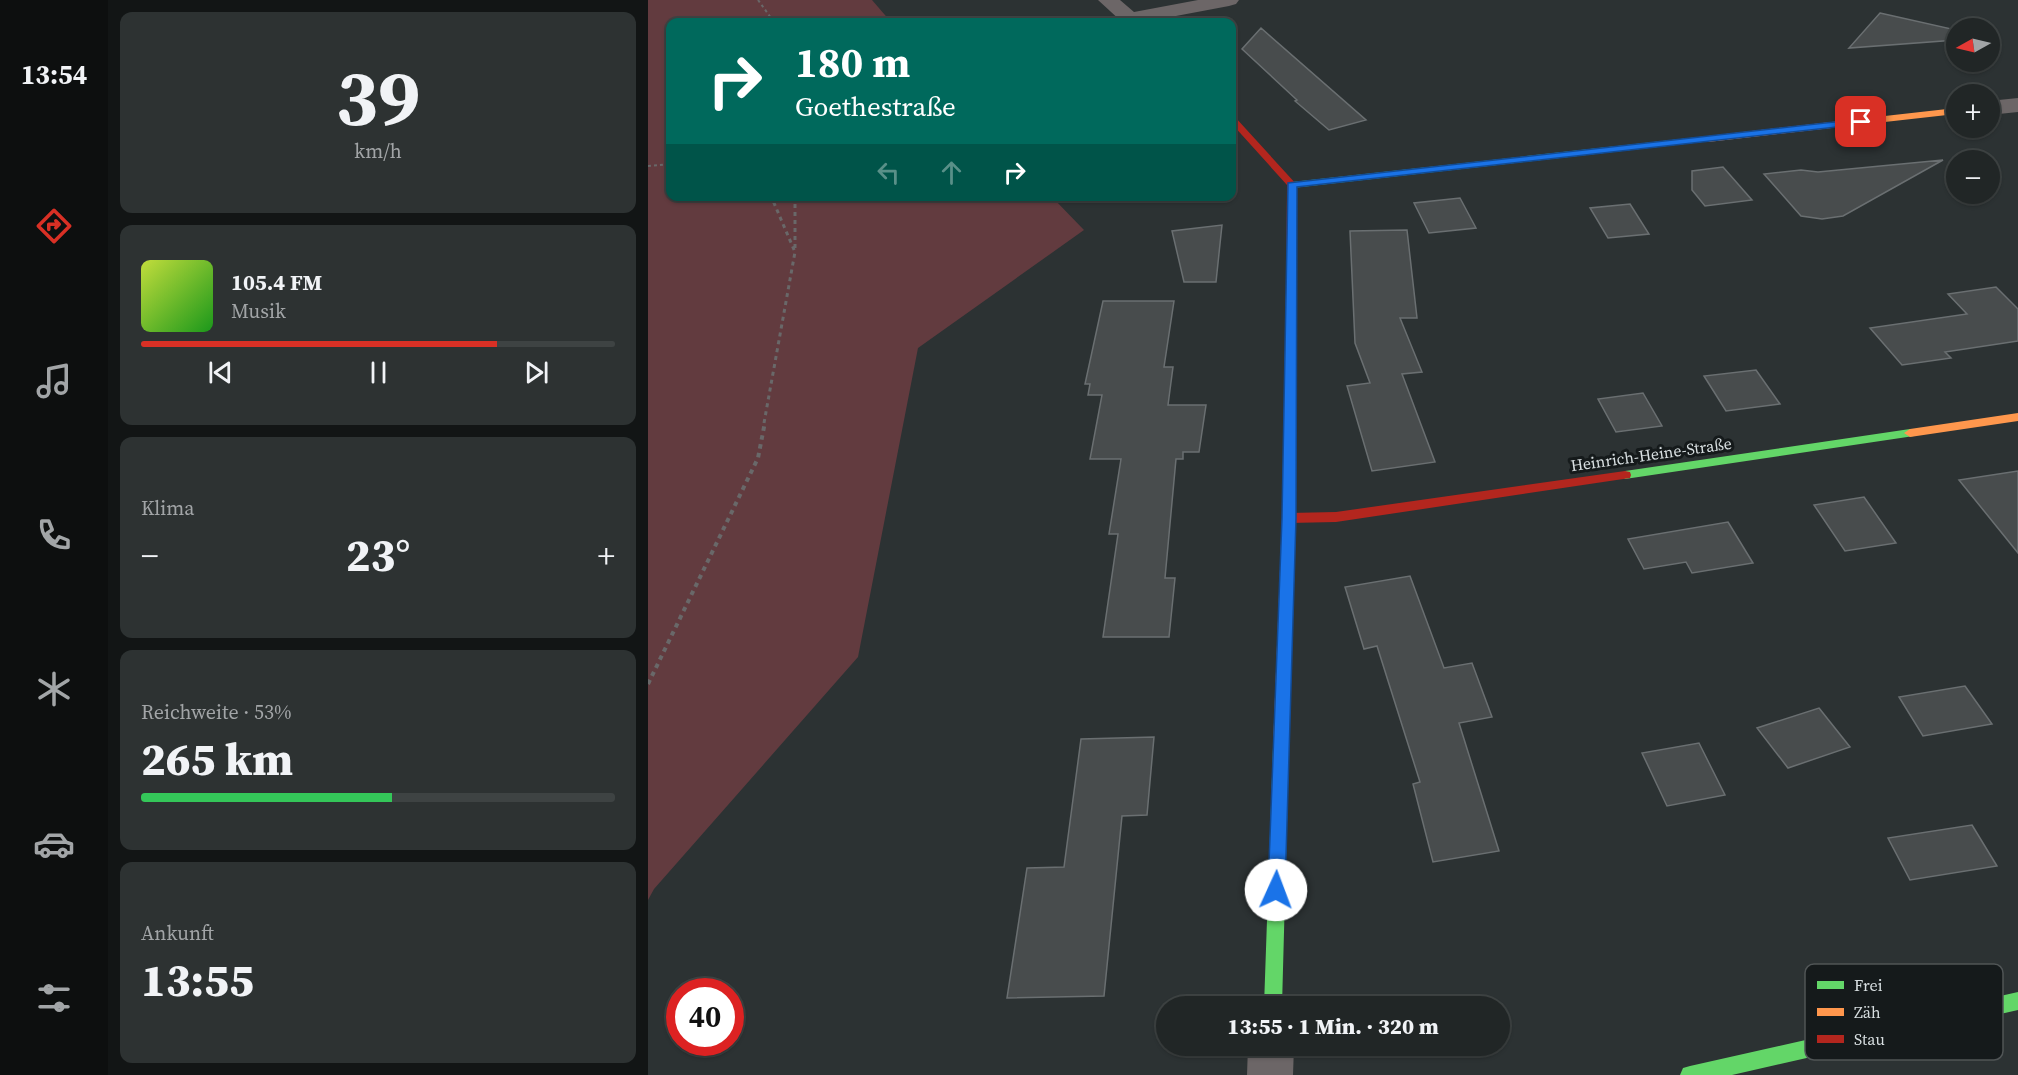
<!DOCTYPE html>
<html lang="de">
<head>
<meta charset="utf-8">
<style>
	body { margin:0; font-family:"Source Serif 4",serif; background:#2d3232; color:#f1f3f6; height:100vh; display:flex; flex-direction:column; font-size:22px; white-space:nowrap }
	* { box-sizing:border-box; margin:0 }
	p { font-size:20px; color:#a2a5a7 }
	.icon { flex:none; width:33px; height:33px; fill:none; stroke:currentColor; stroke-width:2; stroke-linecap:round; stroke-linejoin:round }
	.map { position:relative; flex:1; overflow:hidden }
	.panel { display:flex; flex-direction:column; gap:12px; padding:12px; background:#121515; width:540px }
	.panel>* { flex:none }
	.banner { position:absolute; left:18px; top:18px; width:570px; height:183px; border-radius:12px; box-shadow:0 2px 4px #0004,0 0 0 2px #3e4343; background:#00695c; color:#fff; overflow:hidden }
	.needle { width:39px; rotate:262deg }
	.fabs { position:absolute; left:1298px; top:18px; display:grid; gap:12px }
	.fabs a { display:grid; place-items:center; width:54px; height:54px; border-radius:50%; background:#212626; box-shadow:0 2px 4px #0004,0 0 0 2px #3e4343; font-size:30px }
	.speed { position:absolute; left:18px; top:978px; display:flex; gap:12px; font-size:30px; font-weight:700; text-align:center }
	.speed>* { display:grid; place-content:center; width:78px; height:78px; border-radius:50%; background:#212626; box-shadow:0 2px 4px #0004,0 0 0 2px #3e4343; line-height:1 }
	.speed .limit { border:9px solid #d22; background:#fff; color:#111 }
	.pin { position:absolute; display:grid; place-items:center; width:51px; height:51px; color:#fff; margin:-26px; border-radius:12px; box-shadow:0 3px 9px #0006 }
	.me { position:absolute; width:66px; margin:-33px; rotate:2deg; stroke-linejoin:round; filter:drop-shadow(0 0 4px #0008) }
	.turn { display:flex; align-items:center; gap:21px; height:126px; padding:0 30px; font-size:27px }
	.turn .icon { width:78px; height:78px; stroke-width:2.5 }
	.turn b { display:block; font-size:42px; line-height:51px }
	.lanes { display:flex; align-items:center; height:57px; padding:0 30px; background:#0003; justify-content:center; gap:30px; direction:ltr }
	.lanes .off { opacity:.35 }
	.big { font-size:45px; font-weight:800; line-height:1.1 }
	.panel .tile { flex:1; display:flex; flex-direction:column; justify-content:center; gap:9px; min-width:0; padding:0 21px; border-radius:12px; background:#2d3232 }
	.panel .dial { align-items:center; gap:0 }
	.dial b { font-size:78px; line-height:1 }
	.song { display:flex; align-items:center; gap:18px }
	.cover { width:72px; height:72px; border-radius:9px; background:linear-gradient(135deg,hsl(70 70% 55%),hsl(120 70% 35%)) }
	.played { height:6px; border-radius:3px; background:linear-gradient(90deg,#d93025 75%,#3e4343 75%) }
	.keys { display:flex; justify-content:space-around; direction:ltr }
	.heat { display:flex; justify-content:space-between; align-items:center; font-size:33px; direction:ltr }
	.charge { height:9px; border-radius:4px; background:linear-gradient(90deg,#34c759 53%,#3e4343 0) }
	.trip { position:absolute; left:508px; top:996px; width:354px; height:60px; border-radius:30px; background:#212626; box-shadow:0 2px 4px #0004,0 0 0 2px #3e4343; font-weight:800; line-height:60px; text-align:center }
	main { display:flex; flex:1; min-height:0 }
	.tabs { display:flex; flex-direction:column; width:108px; justify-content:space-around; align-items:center; background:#0d0f0f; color:#a2a5a7 }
	.tabs .icon { width:42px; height:42px }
	.tabs .current { color:#d93025 }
	.tabs b { font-size:27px; color:#f1f3f6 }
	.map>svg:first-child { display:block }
	.green { fill:#623b3f }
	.building { fill:#484c4d; stroke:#6a6f71; stroke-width:1.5 }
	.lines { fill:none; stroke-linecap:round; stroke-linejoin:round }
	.path-far2 { stroke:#696869; stroke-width:2; stroke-dasharray:3 3; stroke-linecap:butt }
	.path-far1 { stroke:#696869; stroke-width:3; stroke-dasharray:4 4; stroke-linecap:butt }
	.path { stroke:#696869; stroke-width:4; stroke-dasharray:4.5 4.5; stroke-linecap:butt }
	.street { fill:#6c6667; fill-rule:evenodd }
	.fast { fill:#63d668; fill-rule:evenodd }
	.slow { fill:#ff974d; fill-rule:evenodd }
	.jam { fill:#b3261e; fill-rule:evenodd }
	.route { fill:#1a73e8; stroke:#114b97; stroke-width:1.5 }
	.labels { text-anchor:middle; stroke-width:6; stroke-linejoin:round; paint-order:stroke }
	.street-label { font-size:16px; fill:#d8dfe1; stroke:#151a1b }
	.key { fill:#151a1b; stroke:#505556; stroke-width:1.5 }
	.key-label { font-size:16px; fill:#d8dfe1 }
</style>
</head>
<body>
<main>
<nav class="tabs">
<b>13:54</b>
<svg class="icon current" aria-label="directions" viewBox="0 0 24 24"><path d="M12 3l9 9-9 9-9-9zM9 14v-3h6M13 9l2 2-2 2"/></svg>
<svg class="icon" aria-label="music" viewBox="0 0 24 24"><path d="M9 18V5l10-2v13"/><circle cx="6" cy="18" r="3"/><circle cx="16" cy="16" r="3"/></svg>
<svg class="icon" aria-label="phone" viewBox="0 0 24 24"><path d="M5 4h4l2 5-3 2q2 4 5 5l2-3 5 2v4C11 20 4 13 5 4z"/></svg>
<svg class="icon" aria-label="climate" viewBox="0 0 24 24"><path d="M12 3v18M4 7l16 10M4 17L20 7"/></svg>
<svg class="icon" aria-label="car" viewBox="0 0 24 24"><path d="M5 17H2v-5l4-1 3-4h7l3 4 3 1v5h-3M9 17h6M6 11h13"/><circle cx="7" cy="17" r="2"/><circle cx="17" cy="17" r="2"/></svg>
<svg class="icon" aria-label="filters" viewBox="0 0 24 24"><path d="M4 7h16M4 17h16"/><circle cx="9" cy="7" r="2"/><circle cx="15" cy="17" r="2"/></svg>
</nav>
<section class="panel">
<div class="tile dial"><b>39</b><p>km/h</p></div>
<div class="tile">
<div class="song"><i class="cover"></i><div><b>105.4 FM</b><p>Musik</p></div></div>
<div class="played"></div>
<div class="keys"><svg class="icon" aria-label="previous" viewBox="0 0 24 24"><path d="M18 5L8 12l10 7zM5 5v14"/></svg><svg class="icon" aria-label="pause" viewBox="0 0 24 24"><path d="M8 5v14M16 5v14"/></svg><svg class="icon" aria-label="next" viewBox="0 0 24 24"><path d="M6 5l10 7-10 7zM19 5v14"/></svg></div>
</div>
<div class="tile"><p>Klima</p>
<div class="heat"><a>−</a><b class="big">23°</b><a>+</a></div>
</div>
<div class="tile"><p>Reichweite · 53%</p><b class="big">265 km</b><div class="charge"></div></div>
<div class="tile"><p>Ankunft</p><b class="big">13:55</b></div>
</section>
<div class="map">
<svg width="1370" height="1075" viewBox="0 0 1370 1075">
	<rect width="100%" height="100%" fill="#2c3233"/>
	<!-- green -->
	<path class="green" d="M 0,0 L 224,0 L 243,22 L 22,22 L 22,196 L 404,197 L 436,230 L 270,348 L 210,657 L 6,889 L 0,900 Z"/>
	<!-- building -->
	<path class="building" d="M 1232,13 L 1308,30 L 1308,40 L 1201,48 Z
		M 613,28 L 718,120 L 681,130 L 647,101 L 649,100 L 594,49 Z
		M 1295,160 L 1195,216 L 1174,219 L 1153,216 L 1116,174 L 1153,170 L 1170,172 Z
		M 1075,167 L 1104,200 L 1057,206 L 1044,190 L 1044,171 Z
		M 812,198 L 828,228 L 781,233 L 766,203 Z
		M 982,204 L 1001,234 L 960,238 L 942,208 Z
		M 574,225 L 568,282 L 536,282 L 524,231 Z
		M 759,230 L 769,318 L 752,318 L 774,372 L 754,374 L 787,462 L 724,471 L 699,386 L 722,383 L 707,343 L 702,231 Z
		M 1348,287 L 1370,309 L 1370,341 L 1297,352 L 1303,358 L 1254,365 L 1222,328 L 1319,314 L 1300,294 Z
		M 455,301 L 526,301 L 516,367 L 525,367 L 520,405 L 558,405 L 551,452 L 535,452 L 535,459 L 528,459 L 517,578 L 527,578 L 521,637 L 455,637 L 470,534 L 461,534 L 473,459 L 442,459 L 454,395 L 440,395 L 442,384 L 437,384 Z
		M 1108,370 L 1132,404 L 1078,411 L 1056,376 Z
		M 995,393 L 1014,426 L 968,432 L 950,399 Z
		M 1370,471 L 1370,553 L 1311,480 Z
		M 1216,497 L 1248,543 L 1197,551 L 1166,505 Z
		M 1080,522 L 1105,563 L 1044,573 L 1038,562 L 996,569 L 980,539 Z
		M 762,576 L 796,668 L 824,663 L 844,717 L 811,723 L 851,851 L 785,862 L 765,784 L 772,782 L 729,646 L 716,649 L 697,587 Z
		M 1317,686 L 1344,724 L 1275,736 L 1251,697 Z
		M 1171,708 L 1202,747 L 1140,768 L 1109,728 Z
		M 506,737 L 499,815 L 474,816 L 456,996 L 359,998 L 379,868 L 416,867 L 433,739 Z
		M 1051,743 L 1077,795 L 1019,806 L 994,753 Z
		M 1324,825 L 1349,866 L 1262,880 L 1240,838 Z"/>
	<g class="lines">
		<!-- path-far2 -->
		<path class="path-far2" d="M 110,0 L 126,22
			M 0,166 L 22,164"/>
		<!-- path-far1 -->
		<path class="path-far1" d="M 147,196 L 147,250
			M 116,423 L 147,252 L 123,196"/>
		<!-- path -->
		<path class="path" d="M 0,684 L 110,458 L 117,422"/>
		<!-- street -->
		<path class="street" d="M 450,0 L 472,0 L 486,12 L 550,0 L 591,0 L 588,4 L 581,6 L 496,22 L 474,22 Z
			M 1370,98 L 1370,112 L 1341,115 L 1341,101 Z
			M 600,1046 L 646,1046 L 645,1075 L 599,1075 Z"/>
		<!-- fast -->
		<path class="fast" d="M 1060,136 L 1063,137 L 1063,141 L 644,188 L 639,185 L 644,182 Z
			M 1262,429 L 1266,430 L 1268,433 L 1266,436 L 977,479 L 971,475 L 977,471 Z
			M 633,742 L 639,743 L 641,748 L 634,1006 L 616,1006 L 625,748 L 627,743 Z
			M 1370,992 L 1370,1010 L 1084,1075 L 1032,1075 L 1035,1068 L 1042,1066 Z"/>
		<!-- slow -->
		<path class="slow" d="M 1308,108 L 1308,114 L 1060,142 L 1055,139 L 1060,136 Z
			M 643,290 L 648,293 L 648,518 L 641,748 L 639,753 L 633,754 L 627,753 L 625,748 L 634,518 L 638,293 Z
			M 1370,413 L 1370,421 L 1262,437 L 1256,433 L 1262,429 Z"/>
		<!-- jam -->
		<path class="jam" d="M 584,116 L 587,117 L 649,185 L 647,295 L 643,296 L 638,293 L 639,185 L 584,124 Z
			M 977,471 L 982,472 L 983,475 L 982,478 L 688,522 L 641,523 L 634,518 L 641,513 L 688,512 Z"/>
	</g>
	<!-- route -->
	<path class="route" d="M 1213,119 L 1218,122 L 1216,124 L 649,187 L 648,518 L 637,890 L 635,896 L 628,898 L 622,896 L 620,890 L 634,518 L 640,183 Z"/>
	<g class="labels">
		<!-- street labels -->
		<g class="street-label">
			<text transform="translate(1003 454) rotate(-8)" y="6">Heinrich-Heine-Straße</text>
		</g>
	</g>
	<!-- legend -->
	<rect x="1157" y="964" width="198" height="96" rx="9" class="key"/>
	<rect x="1169" y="981" width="27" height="8" fill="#63d668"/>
	<rect x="1169" y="1008" width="27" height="8" fill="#ff974d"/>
	<rect x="1169" y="1035" width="27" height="8" fill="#b3261e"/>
	<g class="key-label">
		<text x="1206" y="991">Frei</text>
		<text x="1206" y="1018">Zäh</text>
		<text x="1206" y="1045">Stau</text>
	</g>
</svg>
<div class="fabs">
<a><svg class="needle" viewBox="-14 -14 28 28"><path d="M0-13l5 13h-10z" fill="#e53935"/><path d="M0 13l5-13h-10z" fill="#a2a5a7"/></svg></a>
<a>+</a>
<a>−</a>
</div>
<div class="speed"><div class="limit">40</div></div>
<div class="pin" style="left:1213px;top:122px;background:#d93025"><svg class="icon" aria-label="arrive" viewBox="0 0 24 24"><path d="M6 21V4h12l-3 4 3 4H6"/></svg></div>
<svg class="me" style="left:628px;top:890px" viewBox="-20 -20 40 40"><circle r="19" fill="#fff"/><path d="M0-13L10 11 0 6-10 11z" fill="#1a73e8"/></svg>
<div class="trip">13:55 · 1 Min. · 320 m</div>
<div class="banner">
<div class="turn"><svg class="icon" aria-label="right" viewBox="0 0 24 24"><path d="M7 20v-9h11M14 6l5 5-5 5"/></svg><div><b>180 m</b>Goethestraße</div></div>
<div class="lanes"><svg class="icon off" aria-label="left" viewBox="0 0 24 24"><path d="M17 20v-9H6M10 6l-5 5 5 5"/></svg><svg class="icon off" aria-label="ahead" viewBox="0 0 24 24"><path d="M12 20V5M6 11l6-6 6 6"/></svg><svg class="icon" aria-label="right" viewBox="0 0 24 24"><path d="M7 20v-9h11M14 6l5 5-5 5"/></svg></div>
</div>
</div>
</main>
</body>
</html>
